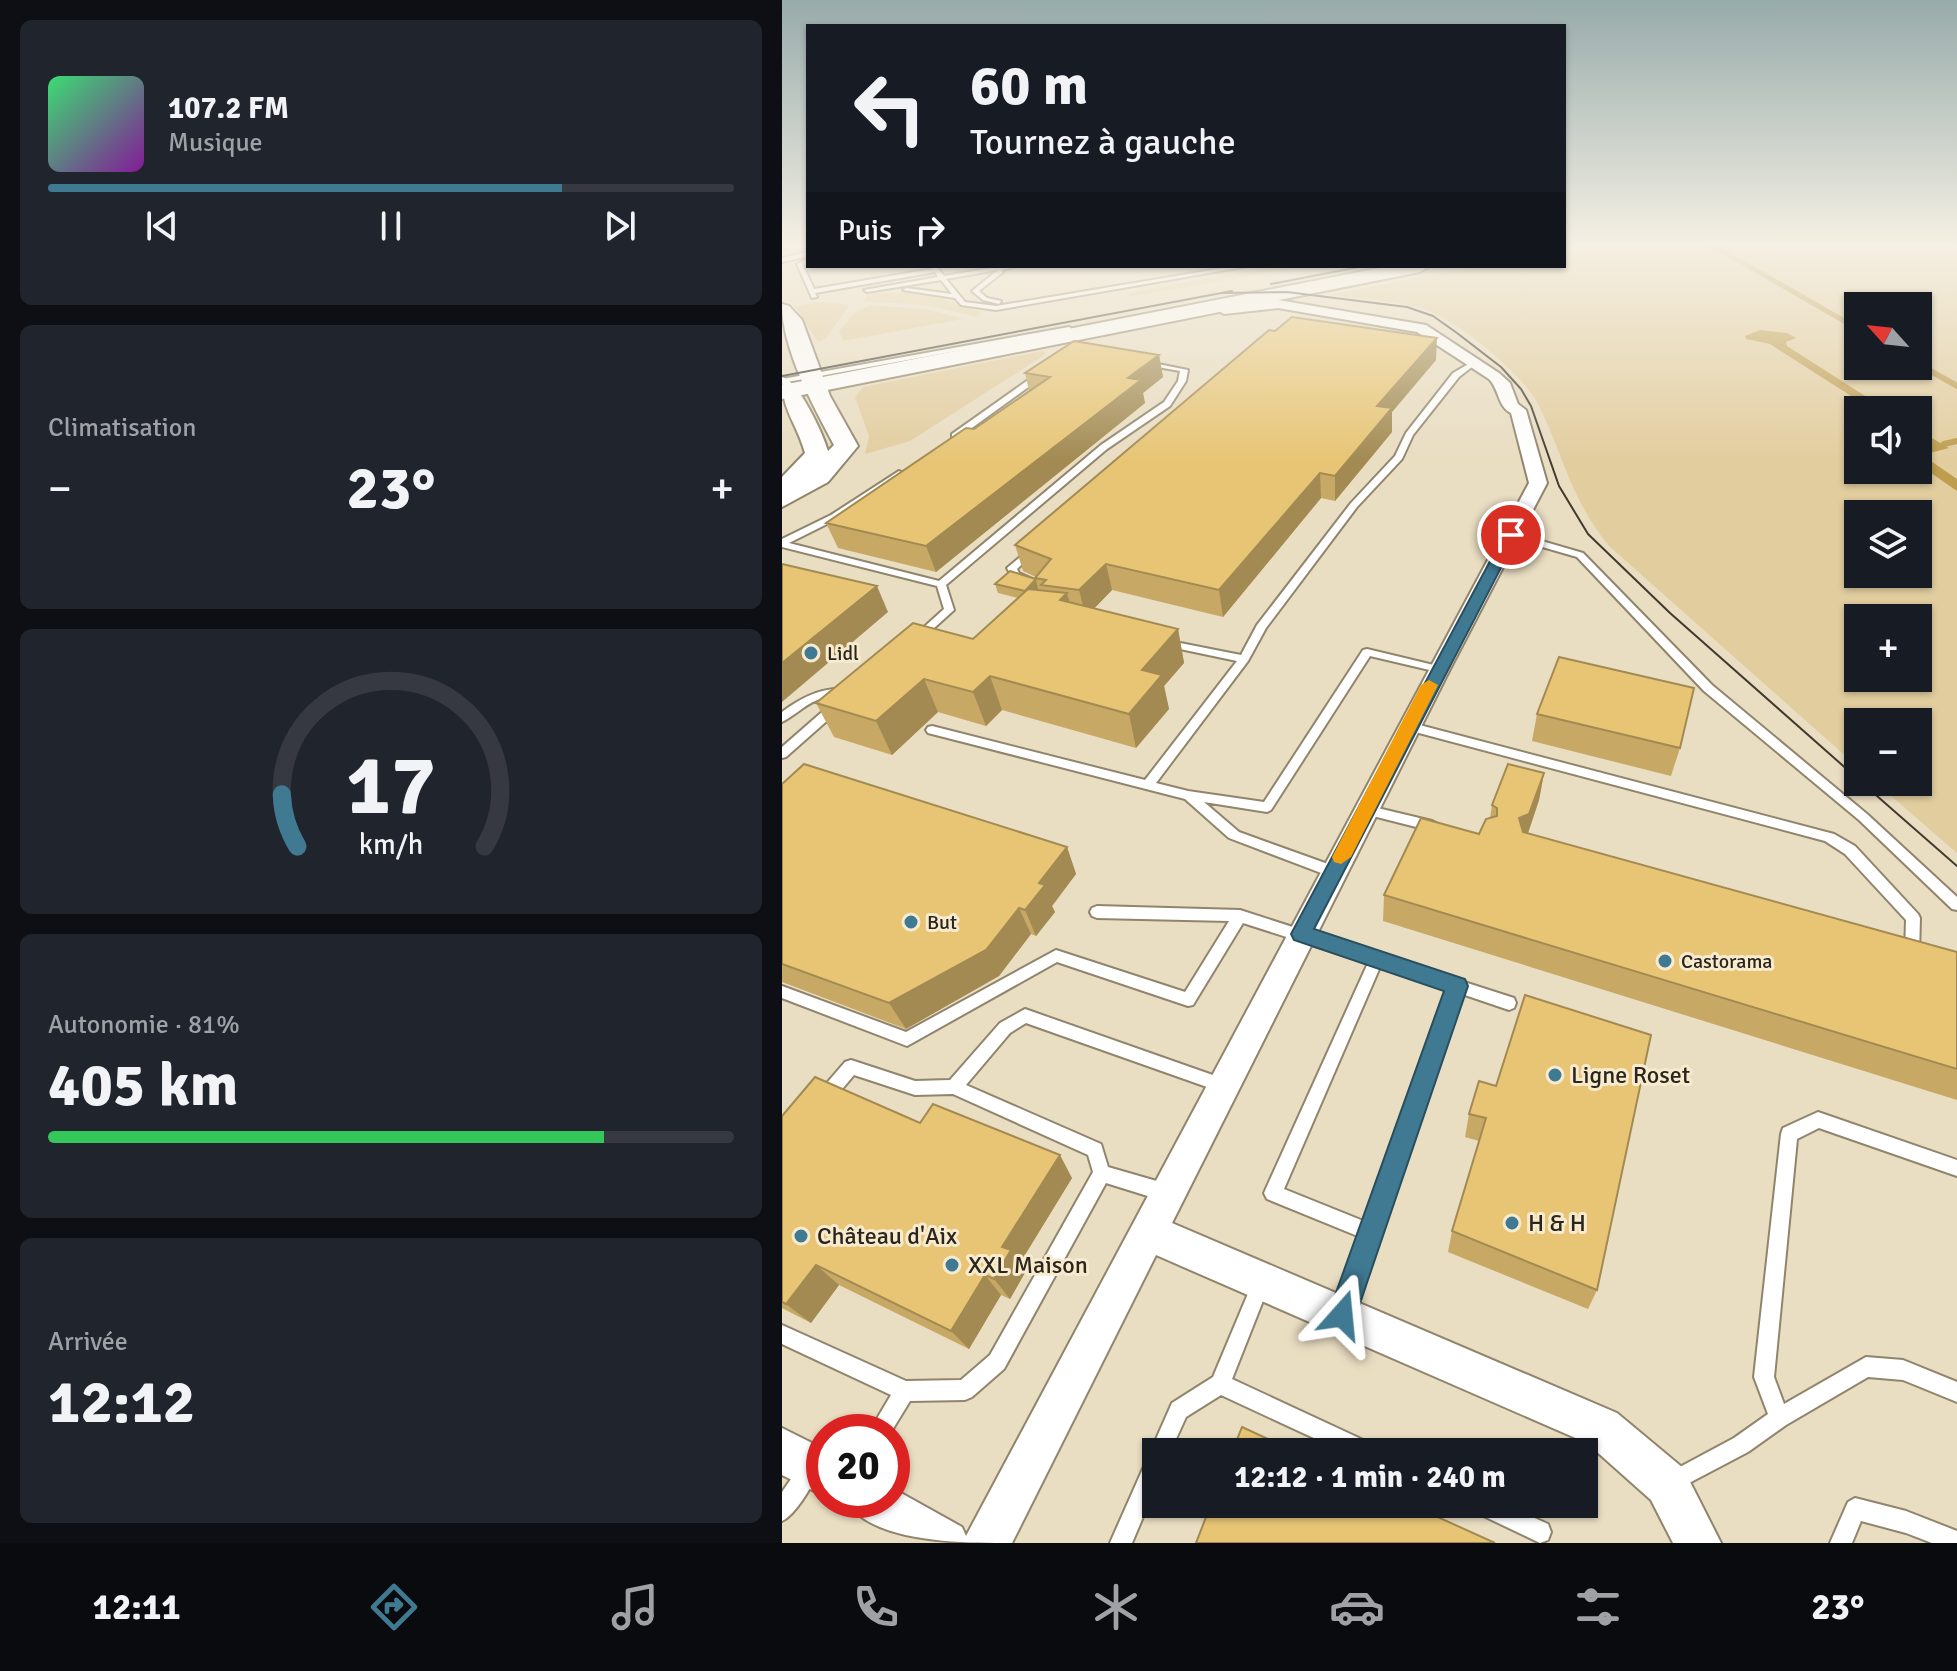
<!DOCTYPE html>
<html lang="fr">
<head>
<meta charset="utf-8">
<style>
	body { margin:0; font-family:Signika,sans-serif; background:#20242c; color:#f1f3f6; height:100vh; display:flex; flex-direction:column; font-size:30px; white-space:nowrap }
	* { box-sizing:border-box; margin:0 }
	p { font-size:26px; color:#9ea1a6 }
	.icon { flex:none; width:44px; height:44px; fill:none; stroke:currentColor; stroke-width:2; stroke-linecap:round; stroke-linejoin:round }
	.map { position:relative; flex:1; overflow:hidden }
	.sheet { display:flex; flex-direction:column; gap:20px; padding:20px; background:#0d0f14; width:782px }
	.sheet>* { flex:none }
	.guide { position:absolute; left:24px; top:24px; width:760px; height:244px; border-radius:0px; box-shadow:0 2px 6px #0004; background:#171b24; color:#f1f3f6; overflow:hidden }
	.needle { width:52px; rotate:297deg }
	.tools { position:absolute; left:1062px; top:292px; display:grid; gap:16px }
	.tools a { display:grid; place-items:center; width:88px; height:88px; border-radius:0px; background:#171b24; box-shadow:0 2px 6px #0004; font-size:40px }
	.speed { position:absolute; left:24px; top:1414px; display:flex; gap:16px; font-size:40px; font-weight:700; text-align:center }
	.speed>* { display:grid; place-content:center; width:104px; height:104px; border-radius:50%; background:#171b24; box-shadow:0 2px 6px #0004; line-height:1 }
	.speed .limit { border:12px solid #d22; background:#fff; color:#111 }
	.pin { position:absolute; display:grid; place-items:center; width:68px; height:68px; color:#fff; margin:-34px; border:4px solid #fff; border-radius:50%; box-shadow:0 2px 8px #0007 }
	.me { position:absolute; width:88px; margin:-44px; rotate:18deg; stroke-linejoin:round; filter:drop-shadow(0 0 6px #0008) }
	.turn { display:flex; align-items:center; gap:28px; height:168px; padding:0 32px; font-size:36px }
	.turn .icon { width:104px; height:104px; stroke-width:2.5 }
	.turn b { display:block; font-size:56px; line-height:68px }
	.then { display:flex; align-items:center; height:76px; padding:0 32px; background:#0003; gap:16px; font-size:30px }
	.big { font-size:60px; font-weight:800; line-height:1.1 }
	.sheet .widget { flex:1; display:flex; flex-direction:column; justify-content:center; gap:12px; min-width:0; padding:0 28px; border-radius:12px; background:#20242c }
	.sheet .dial { align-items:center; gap:0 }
	.dial svg { height:208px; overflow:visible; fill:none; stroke:#363941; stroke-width:7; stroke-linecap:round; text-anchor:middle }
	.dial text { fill:#f1f3f6; stroke:none }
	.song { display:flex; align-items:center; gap:24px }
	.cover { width:96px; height:96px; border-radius:12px; background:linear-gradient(135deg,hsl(140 70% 55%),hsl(290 70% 35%)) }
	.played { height:8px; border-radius:4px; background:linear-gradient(90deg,#3f7992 75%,#363941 75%) }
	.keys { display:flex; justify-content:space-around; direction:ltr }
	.heat { display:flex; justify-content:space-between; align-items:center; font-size:44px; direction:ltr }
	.charge { height:12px; border-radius:6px; background:linear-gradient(90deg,#34c759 81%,#363941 0) }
	.trip { position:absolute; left:360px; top:1438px; width:456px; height:80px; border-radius:0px; background:#171b24; box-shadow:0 2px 6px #0004; font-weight:800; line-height:80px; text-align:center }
	.menu { display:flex; height:128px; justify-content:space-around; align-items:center; background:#090b0e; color:#9ea1a6 }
	.menu .icon { width:56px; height:56px }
	.menu .selected { color:#3f7992 }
	.menu b { font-size:36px; color:#f1f3f6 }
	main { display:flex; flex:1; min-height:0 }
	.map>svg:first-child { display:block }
	.green { fill:#e2cd9f; fill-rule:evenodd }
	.water { fill:#be9d4e }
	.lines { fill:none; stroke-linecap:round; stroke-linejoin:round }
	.stream-far1 { stroke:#be9d4e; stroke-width:5 }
	.stream { stroke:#be9d4e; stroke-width:6 }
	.service-casing { stroke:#90856c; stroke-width:4 }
	.minor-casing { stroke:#90856c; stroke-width:4 }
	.secondary-casing { stroke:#90856c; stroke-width:4 }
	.primary-casing { stroke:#90856c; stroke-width:4 }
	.service { fill:#fff; fill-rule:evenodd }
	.minor { fill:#fff; fill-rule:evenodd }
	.secondary { fill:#fff; fill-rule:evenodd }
	.primary { fill:#fff; fill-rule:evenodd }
	.tram { stroke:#403b2e; stroke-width:2 }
	.wall { fill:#c7a965 }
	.shaded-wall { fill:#a28a52 }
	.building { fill:#e7c575; stroke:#a28a52; stroke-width:2 }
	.route { fill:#3f7992; stroke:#294f5f; stroke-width:2 }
	.slow { fill:#f59e0b }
	.poi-dot { fill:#3f7992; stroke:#f7eacf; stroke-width:3 }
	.labels { text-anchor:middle; stroke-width:6; stroke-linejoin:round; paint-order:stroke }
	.poi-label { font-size:20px; fill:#2a261b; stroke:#f7eacf; text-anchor:start }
	.near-poi-label { font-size:24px; fill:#2a261b; stroke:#f7eacf; text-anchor:start }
</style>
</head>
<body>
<main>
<section class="sheet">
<div class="widget">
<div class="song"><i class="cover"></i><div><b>107.2 FM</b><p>Musique</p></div></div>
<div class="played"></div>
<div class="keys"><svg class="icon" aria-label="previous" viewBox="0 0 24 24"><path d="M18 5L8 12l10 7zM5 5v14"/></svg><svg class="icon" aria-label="pause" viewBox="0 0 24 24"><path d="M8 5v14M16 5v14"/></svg><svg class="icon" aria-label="next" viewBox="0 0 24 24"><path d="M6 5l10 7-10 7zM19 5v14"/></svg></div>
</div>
<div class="widget"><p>Climatisation</p>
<div class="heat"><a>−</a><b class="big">23°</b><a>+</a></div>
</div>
<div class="widget dial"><svg viewBox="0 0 100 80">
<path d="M14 69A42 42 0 1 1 86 69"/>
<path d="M14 69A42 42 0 0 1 8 49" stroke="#3f7992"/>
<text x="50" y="56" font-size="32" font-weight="700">17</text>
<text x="50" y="72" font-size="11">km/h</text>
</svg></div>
<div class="widget"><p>Autonomie · 81%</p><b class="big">405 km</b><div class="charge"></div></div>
<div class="widget"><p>Arrivée</p><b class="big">12:12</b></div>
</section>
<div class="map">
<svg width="1175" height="1543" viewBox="0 0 1175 1543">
	<rect width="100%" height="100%" fill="#e9ddc2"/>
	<!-- green -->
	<path class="green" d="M 806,245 L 1175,245 L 1175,853 L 1093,782 L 1136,782 L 1136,722 L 1076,722 L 1076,767 L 827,546 C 787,496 783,458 756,404 C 740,373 672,317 638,308 C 609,299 577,299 547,295 L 698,266 L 782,266 L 782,250 ZM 1076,306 L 1136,306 L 1136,366 L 1076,366 ZM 1076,410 L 1136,410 L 1136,470 L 1076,470 ZM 1076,514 L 1136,514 L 1136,574 L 1076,574 ZM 1076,618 L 1136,618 L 1136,678 L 1076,678 Z
		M 492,266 L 524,266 L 348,297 L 346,293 Z
		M 134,291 C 159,294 174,308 199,311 L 196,317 L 145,305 L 81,301 L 86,294 Z
		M 40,302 L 68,305 L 43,339 L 36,342 L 13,306 Z
		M 88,305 L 144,309 L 181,319 L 61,341 L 57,331 L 72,313 Z
		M 260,351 L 264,354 L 128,441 L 83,454 L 87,436 L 73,397 L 81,387 Z"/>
	<!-- water -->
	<path class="water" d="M 978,330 L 1005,333 L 1014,338 L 1004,342 L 1005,346 L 1105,410 L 1091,410 L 988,344 L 964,339 L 963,336 Z
		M 1136,430 L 1167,448 L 1140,455 L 1175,479 L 1175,491 L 1136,464 L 1136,447 L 1144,444 L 1136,439 Z"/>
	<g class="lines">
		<!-- stream-far1 -->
		<path class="stream-far1" d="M 930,245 L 1076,329"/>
		<!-- stream -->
		<path class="stream" d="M 1136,364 L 1175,386
			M 1162,444 L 1175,441"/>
		<!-- service casing -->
		<g class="service-casing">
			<path id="service" d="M 26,252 L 26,256 L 0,262 L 0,258 Z
				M 26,259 L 26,263 L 21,265 L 32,289 L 150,269 L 148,266 L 154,266 L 162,276 L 221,266 L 235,266 L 220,270 L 221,272 L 197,291 L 205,298 L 219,301 L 217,304 L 201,300 L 190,291 L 216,270 L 164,279 L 183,302 L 214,306 L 454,266 L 467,266 L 214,310 L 179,305 L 173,298 L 121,290 L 124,288 L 170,294 L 159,280 L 85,292 L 82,290 L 156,277 L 153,272 L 33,293 L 35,297 L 30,298 L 15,264 Z
				M 287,327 L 289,328 L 289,330 L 0,383 L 0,379 Z
				M 366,362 L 406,370 L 404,381 L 388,406 L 325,449 L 164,585 L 172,610 L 140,639 L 136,640 L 131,637 L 162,609 L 155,586 L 0,547 L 0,539 L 49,515 L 117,471 L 121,473 L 120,475 L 55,519 L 7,543 L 157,581 L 319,445 L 382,402 L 396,381 L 398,371 L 364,365 L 363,364 Z
				M 690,362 L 695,363 L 677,377 L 631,435 L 620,459 L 575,507 L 484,628 L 466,661 L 374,783 L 406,791 L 482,802 L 581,650 L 585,649 L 660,667 L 661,669 L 656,672 L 588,656 L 489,810 L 485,812 L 422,802 L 457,832 L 557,868 L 559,872 L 557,876 L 552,877 L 547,876 L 447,838 L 403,799 L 146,733 L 144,730 L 146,727 L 150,726 L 363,780 L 455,661 L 379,645 L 378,643 L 379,641 L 383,640 L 459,655 L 475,625 L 569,503 L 613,456 L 624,433 L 671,373 Z
				M 256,373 L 263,375 L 176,438 L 170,438 L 170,434 Z
				M 729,532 L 801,553 L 930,685 L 1085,814 L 1175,897 L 1175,910 L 1170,909 L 1077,820 L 922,691 L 795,557 L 726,537 L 724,535 Z
				M 250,547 L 253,548 L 253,552 L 235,569 L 237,573 L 248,578 L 243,581 L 230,577 L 225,568 Z
				M 52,689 L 65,690 L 67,693 C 59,698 50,695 41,698 C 25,702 14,715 0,722 L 0,712 C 16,700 32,691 52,689 Z
				M 52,704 L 58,708 L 56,711 L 4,757 L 0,758 L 0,747 L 48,705 Z
				M 626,722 L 1052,834 L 1073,846 L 1136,914 L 1138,918 L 1137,954 L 1135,958 L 1130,960 L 1125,958 L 1123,954 L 1124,920 L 1063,854 L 1043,841 L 622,729 L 620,726 L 622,723 Z
				M 583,805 L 650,821 L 654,823 L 656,826 L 654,829 L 650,831 L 579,813 L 577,810 L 579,807 Z
				M 315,906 L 458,910 L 732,998 L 734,1003 L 732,1008 L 727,1010 L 680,994 L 568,1319 L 561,1321 L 554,1319 L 552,1312 L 578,1237 L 485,1199 L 482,1193 L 586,963 L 461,923 L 411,1005 L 406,1006 L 275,962 L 125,1046 L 0,998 L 0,986 L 124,1032 L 274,950 L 403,992 L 447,921 L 315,918 L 310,916 L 308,912 L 310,908 ZM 598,967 L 666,990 L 584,1222 L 502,1189 Z
				M 243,1009 L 442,1079 L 448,1081 L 450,1086 L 448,1091 L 442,1093 L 244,1023 L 228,1033 L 184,1085 L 319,1144 L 326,1167 L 385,1184 L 391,1187 L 394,1193 L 391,1199 L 385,1202 L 324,1183 L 222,1369 L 190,1397 L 183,1400 L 128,1401 L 109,1432 L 87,1432 L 109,1395 L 0,1344 L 0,1325 L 124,1381 L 179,1380 L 208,1355 L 311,1172 L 306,1155 L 171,1094 L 133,1095 L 72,1075 L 50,1101 L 44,1104 L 38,1101 L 36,1096 L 38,1091 L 63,1062 L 69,1060 L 133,1081 L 168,1080 L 218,1023 Z
				M 1036,1112 L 1175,1160 L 1175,1176 L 1037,1128 L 1015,1139 L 992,1377 L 1002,1404 L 1084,1357 L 1121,1360 L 1175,1382 L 1175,1402 L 1121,1380 L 1086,1377 L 1004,1425 L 966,1452 L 890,1492 L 883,1489 L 880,1482 L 883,1475 L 952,1438 L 986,1414 L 972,1377 L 999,1134 L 1001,1128 Z
				M 479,1274 L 485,1277 L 488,1283 L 450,1379 L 592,1445 L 595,1452 L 562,1452 L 439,1395 L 404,1417 L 388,1452 L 374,1452 L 374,1486 L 350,1543 L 328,1543 L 390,1403 L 431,1377 L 473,1277 Z
				M 25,1463 L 32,1466 L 35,1473 C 30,1487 13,1515 0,1521 L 0,1492 L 18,1466 Z
				M 1073,1498 L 1124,1511 L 1175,1531 L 1175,1543 L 1150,1543 L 1124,1533 L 1079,1521 L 1070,1543 L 1048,1543 L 1066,1502 Z
				M 687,1504 L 721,1504 L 766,1524 L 769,1532 L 766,1540 L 758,1543 L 691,1511 Z"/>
		</g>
		<!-- minor casing -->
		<g class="minor-casing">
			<path id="minor" d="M 474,300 L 496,300 L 644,325 L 717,373 L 728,383 L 736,404 L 744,410 L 765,483 L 668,669 L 390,1223 L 835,1413 L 901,1468 L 939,1543 L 891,1543 L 869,1500 L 805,1443 L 374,1255 L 230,1543 C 179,1543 88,1543 64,1500 L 110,1500 L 110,1488 L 180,1527 L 184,1536 L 747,483 L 729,413 C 716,407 717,389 707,379 L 635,332 L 496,308 L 442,314 L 435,310 Z
				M 0,1428 L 42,1449 L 42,1496 L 0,1475 Z"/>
		</g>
		<!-- secondary casing -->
		<g class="secondary-casing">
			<path id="secondary" d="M 0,304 L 7,306 L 20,320 L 48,396 L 76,446 L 46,482 L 0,507 L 0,477 L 23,453 C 14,421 0,412 0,377 C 17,381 41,434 46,451 L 52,445 C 31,406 0,349 0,304 Z"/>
		</g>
		<!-- primary casing -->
		<g class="primary-casing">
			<path id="primary" d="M 608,266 L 648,266 L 638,272 L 0,399 L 0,385 Z"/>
		</g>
		<!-- service -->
		<use href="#service" class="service"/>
		<!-- minor -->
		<use href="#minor" class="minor"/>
		<!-- secondary -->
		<use href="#secondary" class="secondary"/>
		<!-- primary -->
		<use href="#primary" class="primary"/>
		<!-- tram -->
		<path class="tram" d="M 489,284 L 583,266
			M 440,293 L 505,292 L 625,307 L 651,316 L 675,333 L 719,367 L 739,389 L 749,406 L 777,486 L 806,534 L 888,613 L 1076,779
			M 0,376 L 450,291
			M 1079,782 L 1175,866"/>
	</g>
	<!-- wall -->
	<path class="wall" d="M 377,355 L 381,377 L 361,393 L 363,403 L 154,572 L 56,548 L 44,523 L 192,429 L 247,391 L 243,373 Z
		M 654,360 L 610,412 L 610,432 L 553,501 L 539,498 L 441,617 L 330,590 L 312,608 L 396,629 L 402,663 L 382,686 L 387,709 L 354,748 L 220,710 L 204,726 L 156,712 L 110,755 L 52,737 L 34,703 L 191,639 L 236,598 L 216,593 L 213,584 L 254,579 L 254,577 L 241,571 L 233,545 Z
		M 755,714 L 898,748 L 889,776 L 750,741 Z
		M 762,773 L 757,800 L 746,833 L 1175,952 L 1175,1100 L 601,921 L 602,895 L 697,834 L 708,818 L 710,805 Z
		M 0,784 L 285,847 L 294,874 L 270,906 L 273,912 L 254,936 L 249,934 L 217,976 L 124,1029 L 0,982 Z
		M 714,1086 L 815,1290 L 806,1309 L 666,1252 L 670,1231 L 697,1141 L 683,1137 L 687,1114 Z
		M 0,1116 L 138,1123 L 290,1178 L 238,1263 L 244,1271 L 228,1299 L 219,1295 L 187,1349 L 57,1285 L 29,1323 L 0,1308 Z"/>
	<!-- shaded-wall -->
	<path class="shaded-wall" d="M 655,338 L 654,360 L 610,412 L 610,432 L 553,501 L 553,476 L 595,406 Z
		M 377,355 L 381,377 L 361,393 L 363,403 L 154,572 L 144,546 L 346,378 Z
		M 538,473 L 539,498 L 441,617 L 437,590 Z
		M 324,564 L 330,590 L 304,617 L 297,590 Z
		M 254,580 L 256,589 L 245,600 L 243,591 Z
		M 95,586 L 106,612 L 0,702 L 0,663 Z
		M 285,593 L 294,626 L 278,600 Z
		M 396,629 L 402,663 L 382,686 L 387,709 L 354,748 L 347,714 L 360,670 Z
		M 208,676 L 220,710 L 204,726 L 191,692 Z
		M 142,679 L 156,712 L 110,755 L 94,721 Z
		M 762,773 L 757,800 L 743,842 L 737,818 Z
		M 285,847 L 294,874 L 270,906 L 273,912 L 254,936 L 243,910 L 257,883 Z
		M 237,908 L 249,934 L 217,976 L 124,1029 L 107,1003 Z
		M 278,1155 L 290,1178 L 238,1263 L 244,1271 L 228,1299 L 212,1279 L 220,1247 Z
		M 34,1265 L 57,1285 L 29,1323 L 4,1304 Z
		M 203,1275 L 219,1295 L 187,1349 L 169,1331 Z"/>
	<!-- building -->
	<path class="building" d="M 510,317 L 655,338 L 595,406 L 610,408 L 553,476 L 538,473 L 437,590 L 324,564 L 297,590 L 259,585 L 264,580 L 253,578 L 269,559 L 233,545 L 487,330 L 493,331 Z
		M 292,341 L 377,355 L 346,378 L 359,380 L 144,546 L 44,523 L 184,428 L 192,429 L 268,377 L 243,373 Z
		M 0,564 L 95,586 L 0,663 Z
		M 228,571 L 254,579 L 243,591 L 213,584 Z
		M 246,589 L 285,593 L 278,600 L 396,629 L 360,670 L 380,675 L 347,714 L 208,676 L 191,692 L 142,679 L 94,721 L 34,703 L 131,623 L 191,639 Z
		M 777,657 L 912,688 L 898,748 L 755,714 Z
		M 22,764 L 285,847 L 257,883 L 263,885 L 243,910 L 237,908 L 204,950 L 107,1003 L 0,964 L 0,784 Z
		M 726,764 L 762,773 L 747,814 L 737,818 L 741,832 L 1175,952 L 1175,1069 L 602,895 L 639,818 L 697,834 L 704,819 L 715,816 L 715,808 L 710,805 Z
		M 743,995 L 869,1035 L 815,1290 L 670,1231 L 704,1118 L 687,1114 L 697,1081 L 714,1086 Z
		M 33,1077 L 138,1123 L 151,1104 L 278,1155 L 220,1247 L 229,1250 L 212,1279 L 203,1275 L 169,1331 L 34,1265 L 4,1304 L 0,1302 L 0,1116 Z
		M 460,1427 L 514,1452 L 450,1452 Z
		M 429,1504 L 627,1504 L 713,1543 L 414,1543 Z"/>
	<!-- sky -->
	<linearGradient id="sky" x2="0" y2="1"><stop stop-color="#97abaa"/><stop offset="0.53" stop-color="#f5f0e4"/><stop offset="1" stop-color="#f5f0e4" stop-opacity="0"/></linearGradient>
	<rect width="1175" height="461" fill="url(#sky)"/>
	<!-- route -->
	<path class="route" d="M 729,531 L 736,535 L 532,929 L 683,979 L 686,986 L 574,1315 L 570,1325 L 560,1329 L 550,1325 L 546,1315 L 662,991 L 512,940 L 509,934 L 722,535 Z"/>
	<!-- slow -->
	<path class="slow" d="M 647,680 L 656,685 L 569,857 L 559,864 L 552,862 L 550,857 L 639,685 Z"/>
	<!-- markers -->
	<g class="poi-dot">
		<circle cx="29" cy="653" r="8"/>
		<circle cx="129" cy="922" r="8"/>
		<circle cx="883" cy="961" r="8"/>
		<circle cx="773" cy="1075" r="8"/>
		<circle cx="730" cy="1223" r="8"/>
		<circle cx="19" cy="1236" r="8"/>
		<circle cx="170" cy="1265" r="8"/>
	</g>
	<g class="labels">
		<!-- poi labels -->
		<g class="poi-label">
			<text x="45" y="660">Lidl</text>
			<text x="145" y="929">But</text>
			<text x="899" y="968">Castorama</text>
		</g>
		<!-- near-poi labels -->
		<g class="near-poi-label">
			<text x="789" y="1083">Ligne Roset</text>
			<text x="746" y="1231">H &amp; H</text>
			<text x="35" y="1244">Château d'Aix</text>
			<text x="186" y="1273">XXL Maison</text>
		</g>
	</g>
</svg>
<div class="tools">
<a><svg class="needle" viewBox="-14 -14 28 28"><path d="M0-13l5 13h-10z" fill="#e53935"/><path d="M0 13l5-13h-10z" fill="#9ea1a6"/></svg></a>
<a><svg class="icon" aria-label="sound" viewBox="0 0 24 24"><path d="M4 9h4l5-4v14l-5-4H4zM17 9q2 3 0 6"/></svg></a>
<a><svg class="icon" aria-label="layers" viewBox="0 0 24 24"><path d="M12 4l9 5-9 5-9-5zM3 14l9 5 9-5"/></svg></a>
<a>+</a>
<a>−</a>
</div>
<div class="speed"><div class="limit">20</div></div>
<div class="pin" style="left:729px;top:535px;background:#d93025"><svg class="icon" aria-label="arrive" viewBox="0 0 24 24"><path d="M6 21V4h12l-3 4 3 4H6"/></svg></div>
<svg class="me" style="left:560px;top:1315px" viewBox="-20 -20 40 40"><path d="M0-17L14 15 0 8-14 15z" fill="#3f7992" stroke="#fff" stroke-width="4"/></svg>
<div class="trip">12:12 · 1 min · 240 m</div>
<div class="guide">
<div class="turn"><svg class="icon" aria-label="left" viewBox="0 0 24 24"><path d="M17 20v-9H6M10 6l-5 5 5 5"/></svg><div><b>60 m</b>Tournez à gauche</div></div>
<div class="then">Puis<svg class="icon" aria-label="right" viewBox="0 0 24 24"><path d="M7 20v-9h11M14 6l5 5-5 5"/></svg></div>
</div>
</div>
</main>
<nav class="menu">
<b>12:11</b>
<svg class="icon selected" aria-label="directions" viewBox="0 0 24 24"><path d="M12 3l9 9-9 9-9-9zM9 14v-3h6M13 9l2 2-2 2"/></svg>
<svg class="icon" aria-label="music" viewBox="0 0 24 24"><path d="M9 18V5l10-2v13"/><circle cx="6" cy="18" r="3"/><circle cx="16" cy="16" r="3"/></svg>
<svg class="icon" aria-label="phone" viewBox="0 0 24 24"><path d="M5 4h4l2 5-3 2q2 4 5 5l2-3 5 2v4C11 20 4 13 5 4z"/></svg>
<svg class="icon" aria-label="climate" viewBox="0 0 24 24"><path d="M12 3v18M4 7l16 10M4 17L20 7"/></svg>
<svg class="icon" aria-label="car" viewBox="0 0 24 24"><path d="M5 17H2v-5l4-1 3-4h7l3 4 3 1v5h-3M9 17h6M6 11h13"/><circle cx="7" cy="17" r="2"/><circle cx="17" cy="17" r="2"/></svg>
<svg class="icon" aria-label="filters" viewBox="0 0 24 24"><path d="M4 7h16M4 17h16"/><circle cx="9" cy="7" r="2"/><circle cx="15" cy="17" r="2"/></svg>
<b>23°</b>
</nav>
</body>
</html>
